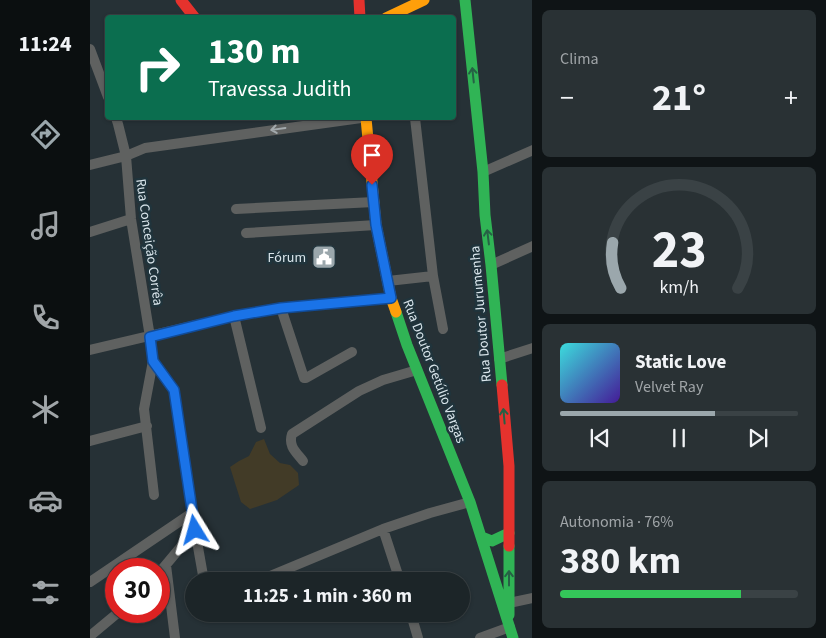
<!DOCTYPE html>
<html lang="pt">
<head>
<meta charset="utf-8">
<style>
	body { margin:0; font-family:"Source Sans 3",sans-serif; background:#293134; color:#f1f3f6; height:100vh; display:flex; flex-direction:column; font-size:19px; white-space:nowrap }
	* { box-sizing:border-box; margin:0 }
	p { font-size:16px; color:#a0a5a8 }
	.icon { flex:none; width:28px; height:28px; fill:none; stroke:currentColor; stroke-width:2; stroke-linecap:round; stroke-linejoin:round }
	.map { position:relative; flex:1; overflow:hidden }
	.panel { display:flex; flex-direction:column; gap:10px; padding:10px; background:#0f1416; width:294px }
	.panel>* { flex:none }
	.banner { position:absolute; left:15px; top:15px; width:351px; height:105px; border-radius:5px; box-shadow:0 1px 4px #0004,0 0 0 1px #3a4245; background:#0b6e4f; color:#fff; overflow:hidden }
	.speed { position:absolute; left:15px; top:558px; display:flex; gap:10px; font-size:25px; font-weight:700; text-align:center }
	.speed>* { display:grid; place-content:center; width:65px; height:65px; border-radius:50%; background:#1c2528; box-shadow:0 1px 4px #0004,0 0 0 1px #3a4245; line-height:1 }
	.speed .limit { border:8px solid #d22; background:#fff; color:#111 }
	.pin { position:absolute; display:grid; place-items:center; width:42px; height:42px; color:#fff; margin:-51px -21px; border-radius:50% 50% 50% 0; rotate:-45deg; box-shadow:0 0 5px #0007 }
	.pin .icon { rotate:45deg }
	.me { position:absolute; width:55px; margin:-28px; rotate:352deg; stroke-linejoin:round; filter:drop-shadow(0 0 4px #0008) }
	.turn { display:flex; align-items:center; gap:18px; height:105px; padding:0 20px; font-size:22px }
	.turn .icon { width:65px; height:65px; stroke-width:2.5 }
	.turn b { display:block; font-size:35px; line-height:42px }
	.big { font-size:38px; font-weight:700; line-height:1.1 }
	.panel .widget { flex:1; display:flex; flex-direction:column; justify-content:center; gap:8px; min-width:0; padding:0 18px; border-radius:8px; background:#293134 }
	.panel .dial { align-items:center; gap:0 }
	.dial svg { height:130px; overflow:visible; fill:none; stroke:#3a4245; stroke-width:7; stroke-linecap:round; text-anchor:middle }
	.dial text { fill:#f1f3f6; stroke:none }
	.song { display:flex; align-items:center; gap:15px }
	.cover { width:60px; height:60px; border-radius:8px; background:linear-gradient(135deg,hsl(180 70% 55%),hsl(260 70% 35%)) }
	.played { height:5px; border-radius:2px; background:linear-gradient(90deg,#9ba7ac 65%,#3a4245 65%) }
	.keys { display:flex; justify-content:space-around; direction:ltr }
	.heat { display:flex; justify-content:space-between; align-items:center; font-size:28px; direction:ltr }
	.charge { height:8px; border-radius:4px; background:linear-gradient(90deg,#34c759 76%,#3a4245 0) }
	.trip { position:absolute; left:95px; top:572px; width:285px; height:50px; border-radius:25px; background:#1c2528; box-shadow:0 1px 4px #0004,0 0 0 1px #3a4245; font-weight:700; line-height:50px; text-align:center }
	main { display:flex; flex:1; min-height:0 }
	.tabs { display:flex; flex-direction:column; width:90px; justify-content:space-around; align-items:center; background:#0b0f10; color:#a0a5a8 }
	.tabs .icon { width:35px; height:35px }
	.tabs .on { color:#9ba7ac }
	.tabs b { font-size:22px; color:#f1f3f6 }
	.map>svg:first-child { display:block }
	.green { fill:#423b27 }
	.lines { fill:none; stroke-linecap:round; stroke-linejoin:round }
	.street { stroke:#5f6160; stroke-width:10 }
	.fast { stroke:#30b455; stroke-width:11 }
	.slow { stroke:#ff9f0a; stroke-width:11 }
	.jam { stroke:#e5322d; stroke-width:11 }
	.oneway { stroke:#266145 }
	.oneway2 { stroke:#a3aaad }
	.route-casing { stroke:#114b97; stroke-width:12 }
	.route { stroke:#1a73e8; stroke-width:9 }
	.labels { text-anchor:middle; stroke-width:5; stroke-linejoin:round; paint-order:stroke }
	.street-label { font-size:14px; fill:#dae6ec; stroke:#20343c }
	.poi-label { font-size:14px; fill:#dae6ec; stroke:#20343c; text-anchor:end }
</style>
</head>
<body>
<main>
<nav class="tabs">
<b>11:24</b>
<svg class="icon on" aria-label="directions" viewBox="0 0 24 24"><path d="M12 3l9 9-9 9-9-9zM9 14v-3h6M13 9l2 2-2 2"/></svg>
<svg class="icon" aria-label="music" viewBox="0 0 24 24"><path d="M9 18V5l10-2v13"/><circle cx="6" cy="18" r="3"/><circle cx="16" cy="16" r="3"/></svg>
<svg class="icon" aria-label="phone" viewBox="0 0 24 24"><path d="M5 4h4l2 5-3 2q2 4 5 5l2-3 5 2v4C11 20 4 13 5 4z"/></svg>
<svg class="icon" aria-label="climate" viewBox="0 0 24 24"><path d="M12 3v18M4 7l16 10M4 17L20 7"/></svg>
<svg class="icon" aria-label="car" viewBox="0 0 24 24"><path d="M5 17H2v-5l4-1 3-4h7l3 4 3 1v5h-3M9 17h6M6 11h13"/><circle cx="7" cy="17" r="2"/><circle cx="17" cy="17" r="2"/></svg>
<svg class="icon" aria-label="filters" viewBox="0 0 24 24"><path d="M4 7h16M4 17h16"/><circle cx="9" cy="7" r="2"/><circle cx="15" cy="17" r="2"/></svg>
</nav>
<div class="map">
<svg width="443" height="638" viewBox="0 0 443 638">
	<rect width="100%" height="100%" fill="#263136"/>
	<!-- green -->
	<path class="green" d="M 174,439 L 180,454 L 190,463 L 200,465 L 208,473 L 209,485 L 187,500 L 160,509 L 151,502 L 140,467 L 149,461 L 159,456 L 166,442 Z"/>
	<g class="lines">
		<!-- street -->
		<path class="street" d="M 0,49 L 18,97
			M 26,118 L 28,124 L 36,156 L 41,219 L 60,337 L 63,361 L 84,390 L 105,530 L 114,581
			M 325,118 L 343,276 L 353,329
			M 0,165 L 36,156 L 55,148 L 271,118
			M 393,172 L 443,150
			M 146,209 L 284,202
			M 0,232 L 41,219
			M 156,233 L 286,225
			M 401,265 L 443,246
			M 298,281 L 343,276
			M 191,308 L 214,378 L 216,378 L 262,352
			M 144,316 L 171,428
			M 0,350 L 144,316 L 191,308 L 301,298
			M 409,359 L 443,348
			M 63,361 L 54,409 L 64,495
			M 0,441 L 57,426
			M 213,461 C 206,452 198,446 202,434 L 269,391 L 293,380 L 327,370
			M 293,529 L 310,581
			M 76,565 L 85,638
			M 69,573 L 105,530
			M 168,581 L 293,529 L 340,513 L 380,502
			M 0,582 L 102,513
			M 419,603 L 443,598
			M 321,614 L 328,638
			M 0,636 L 30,611
			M 390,638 L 420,627"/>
		<!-- fast -->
		<path class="fast" d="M 375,0 L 393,172 L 395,215 L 401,265 L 412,385
			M 306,312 L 317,345 L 380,502 L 423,638
			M 392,537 L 402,541 L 419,533
			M 419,546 L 419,615"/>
		<!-- slow -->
		<path class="slow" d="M 296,18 L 334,0
			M 276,118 L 286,225 L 301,298 L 306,312"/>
		<!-- jam -->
		<path class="jam" d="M 91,0 L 105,18
			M 269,0 L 270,18
			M 412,385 L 419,466 L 419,546"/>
	</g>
	<!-- one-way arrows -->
	<defs><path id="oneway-shaft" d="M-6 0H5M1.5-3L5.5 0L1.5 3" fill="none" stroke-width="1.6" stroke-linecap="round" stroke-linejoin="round" transform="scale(1.25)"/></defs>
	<g class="oneway">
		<use href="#oneway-shaft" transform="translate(383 75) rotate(-96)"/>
		<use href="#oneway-shaft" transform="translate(398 237) rotate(-97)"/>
		<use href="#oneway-shaft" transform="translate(414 416) rotate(-95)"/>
		<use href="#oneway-shaft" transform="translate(419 578) rotate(-90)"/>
	</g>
	<use class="oneway2" href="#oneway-shaft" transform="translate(188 129) rotate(172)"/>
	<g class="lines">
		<!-- route casing -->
		<g class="route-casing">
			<path id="route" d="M 105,530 L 84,390 L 63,361 L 60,337 L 144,316 L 191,308 L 301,298 L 286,225 L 282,185"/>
		</g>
		<!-- route -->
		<use href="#route" class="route"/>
	</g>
	<!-- icons -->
	<defs>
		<g id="civic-square" transform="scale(1.25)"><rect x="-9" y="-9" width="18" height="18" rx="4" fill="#9ba7ac" stroke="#20343c"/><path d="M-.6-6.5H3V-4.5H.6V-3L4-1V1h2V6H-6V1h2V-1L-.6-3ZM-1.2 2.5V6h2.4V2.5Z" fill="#fff"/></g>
	</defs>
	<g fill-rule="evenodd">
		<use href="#civic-square" x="234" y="257"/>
	</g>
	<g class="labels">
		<!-- street labels -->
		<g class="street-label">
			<text transform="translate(60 242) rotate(82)" y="5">Rua Conceição Corrêa</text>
			<text transform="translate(390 314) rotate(-95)" y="5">Rua Doutor Jurumenha</text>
			<text transform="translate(345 371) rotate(69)" y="5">Rua Doutor Getúlio Vargas</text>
		</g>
		<!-- poi labels -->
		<g class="poi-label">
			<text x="216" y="262">Fórum</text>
		</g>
	</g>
</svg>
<div class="speed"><div class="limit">30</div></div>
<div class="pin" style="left:282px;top:185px;background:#d93025"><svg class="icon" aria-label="arrive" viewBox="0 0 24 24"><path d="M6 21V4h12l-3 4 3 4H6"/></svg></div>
<svg class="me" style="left:105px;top:530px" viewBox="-20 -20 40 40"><path d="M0-17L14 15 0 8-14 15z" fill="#1a73e8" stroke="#fff" stroke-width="4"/></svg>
<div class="trip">11:25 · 1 min · 360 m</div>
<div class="banner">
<div class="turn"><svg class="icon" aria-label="right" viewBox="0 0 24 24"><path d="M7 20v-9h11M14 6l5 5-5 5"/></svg><div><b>130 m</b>Travessa Judith</div></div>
</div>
</div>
<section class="panel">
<div class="widget"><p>Clima</p>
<div class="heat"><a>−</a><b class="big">21°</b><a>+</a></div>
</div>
<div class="widget dial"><svg viewBox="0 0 100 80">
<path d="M14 69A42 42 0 1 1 86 69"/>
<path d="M14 69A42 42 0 0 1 9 41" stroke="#9ba7ac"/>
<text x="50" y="56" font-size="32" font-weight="700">23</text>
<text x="50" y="72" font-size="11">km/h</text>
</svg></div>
<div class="widget">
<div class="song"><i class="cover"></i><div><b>Static Love</b><p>Velvet Ray</p></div></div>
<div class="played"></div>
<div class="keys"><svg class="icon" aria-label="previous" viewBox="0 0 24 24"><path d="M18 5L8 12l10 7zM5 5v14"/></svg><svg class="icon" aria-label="pause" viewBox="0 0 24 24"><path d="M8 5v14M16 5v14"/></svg><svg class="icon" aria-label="next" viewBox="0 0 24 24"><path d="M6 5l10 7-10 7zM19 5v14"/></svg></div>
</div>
<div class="widget"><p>Autonomia · 76%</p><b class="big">380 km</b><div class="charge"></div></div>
</section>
</main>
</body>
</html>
